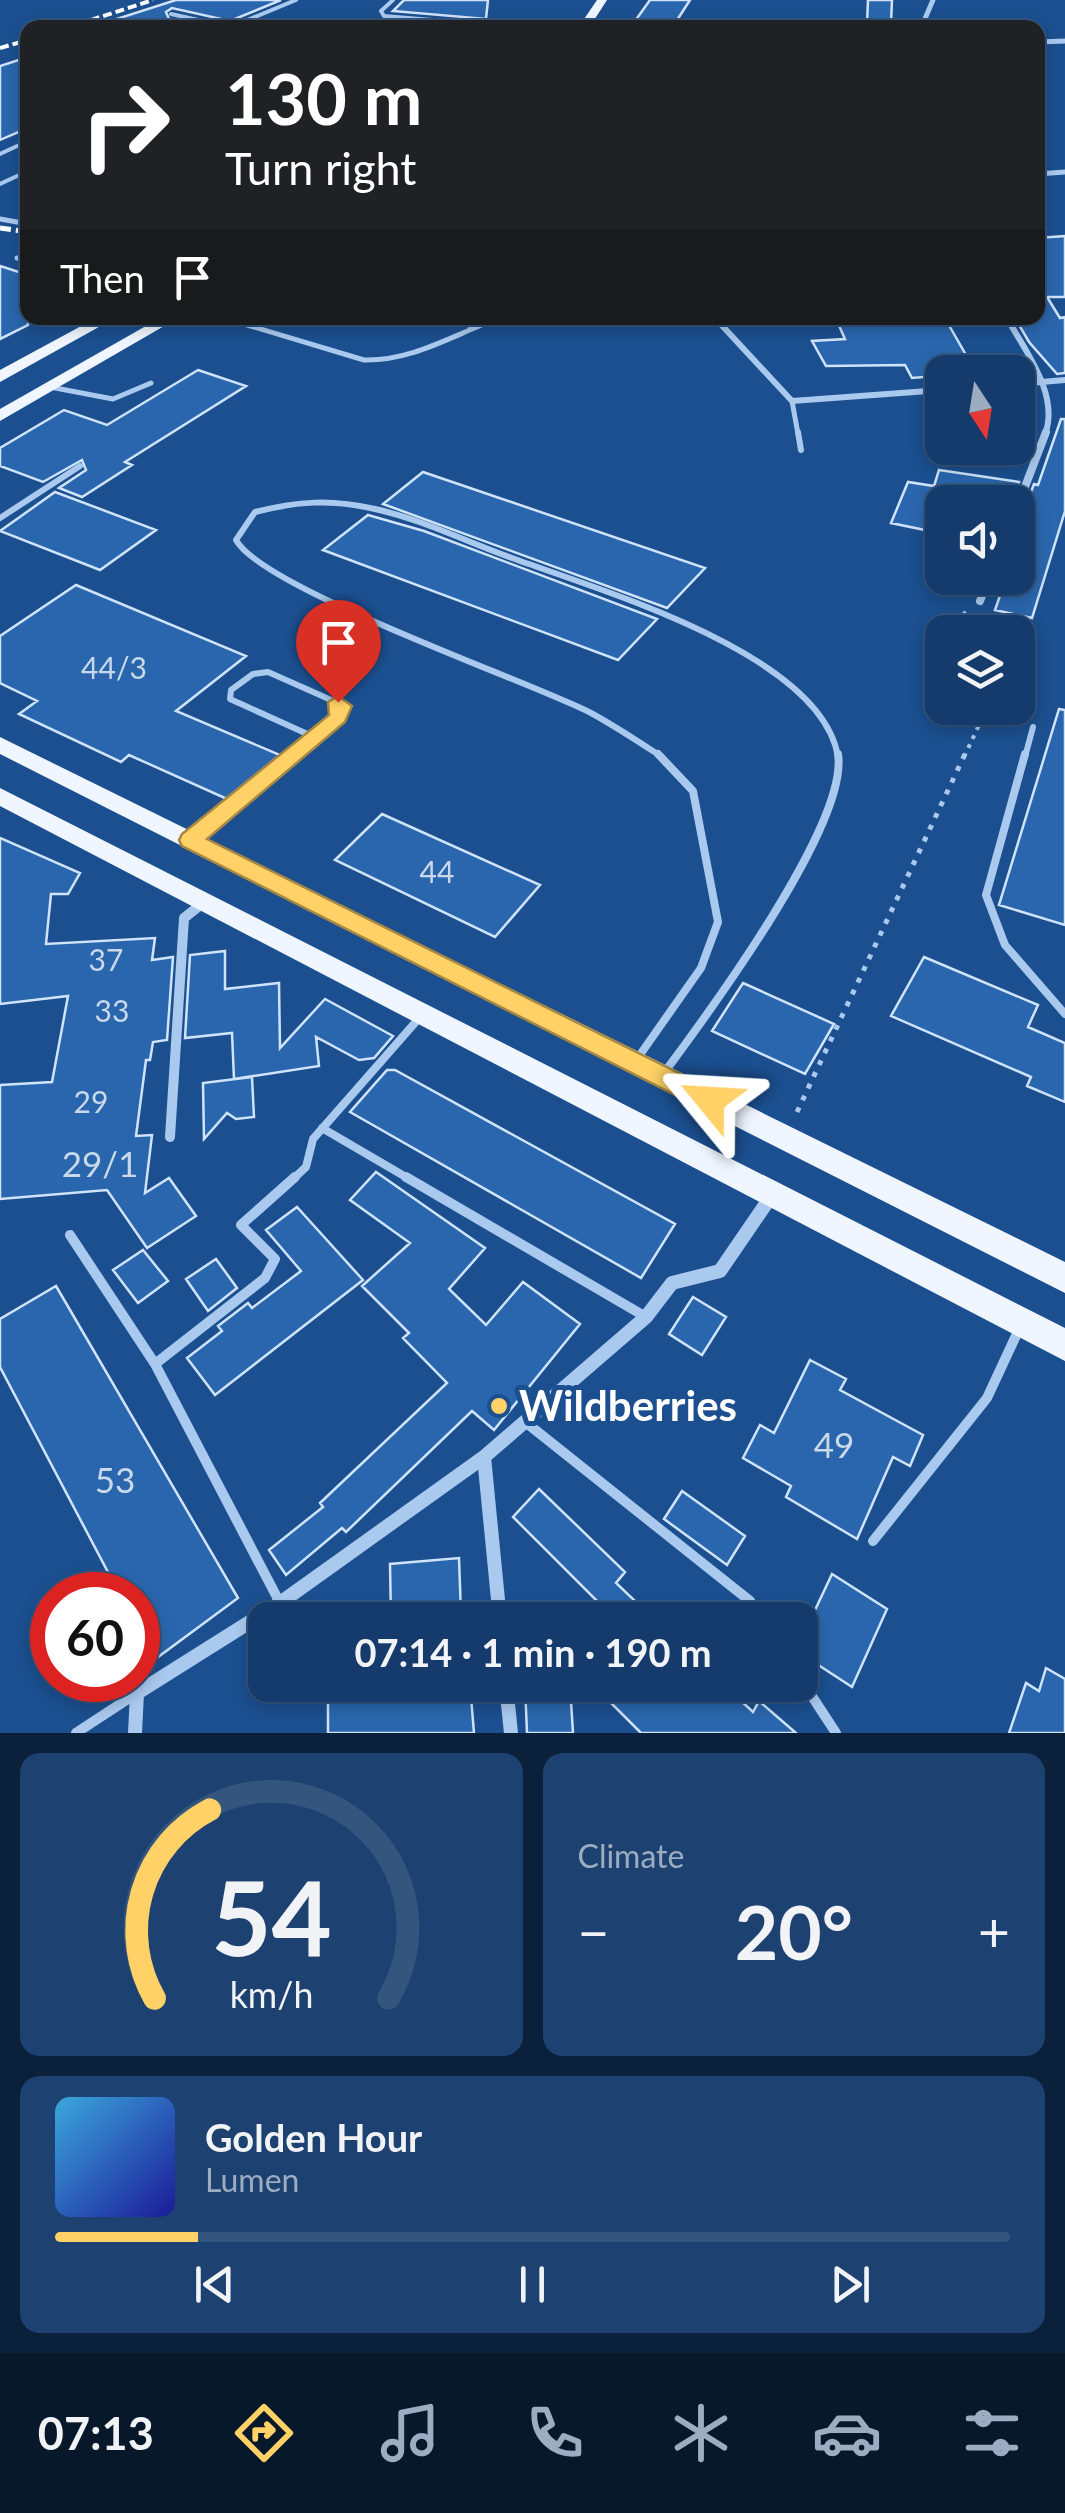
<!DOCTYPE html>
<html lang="en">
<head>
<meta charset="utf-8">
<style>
	body { margin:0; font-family:Lato,sans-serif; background:#1d4271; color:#f1f3f6; height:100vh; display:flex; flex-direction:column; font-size:38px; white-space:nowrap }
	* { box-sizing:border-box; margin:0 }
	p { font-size:32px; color:#9dadc1 }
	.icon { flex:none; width:55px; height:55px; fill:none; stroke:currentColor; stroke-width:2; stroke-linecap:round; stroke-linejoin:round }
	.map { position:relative; height:1733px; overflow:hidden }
	.details { display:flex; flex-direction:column; gap:20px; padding:20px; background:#0b203b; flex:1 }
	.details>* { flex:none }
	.banner { position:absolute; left:20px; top:20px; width:1025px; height:305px; border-radius:20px; box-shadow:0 5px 15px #0003,0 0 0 2px #33557e; background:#202124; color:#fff; overflow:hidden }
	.needle { width:65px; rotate:168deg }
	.controls { position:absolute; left:925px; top:355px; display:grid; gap:20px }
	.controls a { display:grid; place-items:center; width:110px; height:110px; border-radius:20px; background:#143b6b; box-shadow:0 5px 15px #0003,0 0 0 2px #33557e; font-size:50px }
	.speed { position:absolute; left:30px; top:1572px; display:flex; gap:20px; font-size:50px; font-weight:700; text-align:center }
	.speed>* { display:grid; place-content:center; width:130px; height:130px; border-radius:50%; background:#143b6b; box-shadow:0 5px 15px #0003,0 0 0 2px #33557e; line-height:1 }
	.speed .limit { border:15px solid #d22; background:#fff; color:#111 }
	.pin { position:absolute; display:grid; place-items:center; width:85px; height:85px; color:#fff; margin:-102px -42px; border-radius:50% 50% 50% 0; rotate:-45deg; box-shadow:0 0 10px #0007 }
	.pin .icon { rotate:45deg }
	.me { position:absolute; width:110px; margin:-55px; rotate:297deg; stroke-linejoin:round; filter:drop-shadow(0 0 8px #0008) }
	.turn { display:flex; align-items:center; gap:35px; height:210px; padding:0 40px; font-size:45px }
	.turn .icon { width:130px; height:130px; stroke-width:2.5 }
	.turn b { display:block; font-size:70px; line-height:85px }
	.then { display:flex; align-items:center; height:95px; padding:0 40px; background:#0003; gap:20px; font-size:38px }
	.big { font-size:75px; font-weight:700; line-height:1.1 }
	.details .card { flex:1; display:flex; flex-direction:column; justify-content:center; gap:15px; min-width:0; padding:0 35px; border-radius:20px; background:#1d4271 }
	.details .dial { align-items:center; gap:0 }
	.dial svg { height:260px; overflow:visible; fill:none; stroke:#33557e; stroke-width:7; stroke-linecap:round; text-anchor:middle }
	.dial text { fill:#f1f3f6; stroke:none }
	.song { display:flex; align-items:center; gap:30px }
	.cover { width:120px; height:120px; border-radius:15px; background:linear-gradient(135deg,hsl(200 70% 55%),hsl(240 70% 35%)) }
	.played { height:10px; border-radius:5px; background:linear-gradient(90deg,#ffd166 15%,#33557e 15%) }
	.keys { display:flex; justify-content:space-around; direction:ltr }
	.heat { display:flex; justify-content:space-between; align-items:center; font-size:55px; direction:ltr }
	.details .tiles { flex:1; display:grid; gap:20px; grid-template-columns:1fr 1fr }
	.card:last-child { grid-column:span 2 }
	.trip { position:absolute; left:248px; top:1602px; width:570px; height:100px; border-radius:20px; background:#143b6b; box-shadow:0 5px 15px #0003,0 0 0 2px #33557e; font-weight:700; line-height:100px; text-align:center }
	.tabs { display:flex; height:160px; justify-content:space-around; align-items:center; background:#08182b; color:#9dadc1 }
	.tabs .icon { width:70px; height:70px }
	.tabs .selected { color:#ffd166 }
	.tabs b { font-size:45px; color:#f1f3f6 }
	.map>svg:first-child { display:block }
	.building { fill:#2a66ad; stroke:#cfe3fa; stroke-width:2.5 }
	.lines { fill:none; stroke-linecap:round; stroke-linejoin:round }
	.path-far1 { stroke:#a9c9ee; stroke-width:4; stroke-dasharray:4 6; stroke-linecap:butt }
	.path { stroke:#a9c9ee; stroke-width:5; stroke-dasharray:5 8; stroke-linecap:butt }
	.service-far4 { stroke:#a9c9ee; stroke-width:4 }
	.service-far3 { stroke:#a9c9ee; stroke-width:5 }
	.service-far2 { stroke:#a9c9ee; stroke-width:6 }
	.service-far1 { stroke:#a9c9ee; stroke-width:8 }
	.service { stroke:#a9c9ee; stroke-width:10 }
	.minor-far4 { stroke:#a9c9ee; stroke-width:5 }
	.minor-far3 { stroke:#a9c9ee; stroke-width:6 }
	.minor-far2 { stroke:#a9c9ee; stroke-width:8 }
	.minor-far1 { stroke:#a9c9ee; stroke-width:10 }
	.minor { stroke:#a9c9ee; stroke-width:14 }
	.primary { fill:#f0f6ff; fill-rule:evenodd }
	.rail-far1 { stroke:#fff; stroke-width:4; stroke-dasharray:9 4; stroke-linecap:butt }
	.rail { stroke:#fff; stroke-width:5; stroke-dasharray:11 5; stroke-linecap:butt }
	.route { fill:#ffd166; stroke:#a68842; stroke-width:2.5 }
	.poi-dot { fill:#ffd166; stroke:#1b4f8f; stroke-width:4 }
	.labels { text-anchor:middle; stroke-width:10; stroke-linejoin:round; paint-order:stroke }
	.number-label { font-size:30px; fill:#cad9ea }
	.near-number-label { font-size:35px; fill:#cad9ea }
	.near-poi-label { font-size:42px; font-weight:bold; fill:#fff; stroke:#1b4f8f; text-anchor:start }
</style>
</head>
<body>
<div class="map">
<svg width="1065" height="1733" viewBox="0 0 1065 1733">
	<rect width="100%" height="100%" fill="#1b4f8f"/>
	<!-- building -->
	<path class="building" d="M 176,0 L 281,0 L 230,21 L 172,8 L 166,12 L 169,19 L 206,28 L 108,28 L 107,22 Z
		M 404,0 L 488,0 L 486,19 L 393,11 Z
		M 650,0 L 690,0 L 672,28 L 630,28 Z
		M 868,0 L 892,0 L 891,24 L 867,23 Z
		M 28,57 L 28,128 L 0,140 L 0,66 Z
		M 1065,236 L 1065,297 L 1047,297 L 1060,318 L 1065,317 L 1065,373 L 1057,374 L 1029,342 L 1015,318 L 1038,318 L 1038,238 Z
		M 0,266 L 28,275 L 28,325 L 0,339 Z
		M 946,320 L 970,362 L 930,363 L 937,376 L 912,378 L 905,365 L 826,366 L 812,341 L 845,339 L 837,321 Z
		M 198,370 L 246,386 L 125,462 L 132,465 L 82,497 L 59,488 L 86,470 L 82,460 L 43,482 L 0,466 L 0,448 L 64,410 L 107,425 Z
		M 1061,419 L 1065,419 L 1065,511 L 1032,618 L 995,610 L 1006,578 L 1018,578 L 1018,545 L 1032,502 L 1027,502 L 1034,484 L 1038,485 Z
		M 939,470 L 1019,482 L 1011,502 L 939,494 L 925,530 L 891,523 L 908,482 L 934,486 Z
		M 423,472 L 705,568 L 667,608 L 383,504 Z
		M 55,492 L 156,530 L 100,570 L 0,531 Z
		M 368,515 L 424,531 L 657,619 L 618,660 L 323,550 Z
		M 76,585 L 246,656 L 176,711 L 280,755 L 227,799 L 129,755 L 121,762 L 19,714 L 37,701 L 0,683 L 0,636 Z
		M 1059,709 L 1065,710 L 1065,925 L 999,905 Z
		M 382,814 L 540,885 L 495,937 L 335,860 Z
		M 0,838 L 80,873 L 68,894 L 51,894 L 46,944 L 155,938 L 152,960 L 173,957 L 167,1040 L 153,1042 L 150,1060 L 146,1060 L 136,1136 L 152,1135 L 145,1193 L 169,1178 L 196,1216 L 147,1248 L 107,1190 L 0,1199 L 0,1085 L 52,1082 L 68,996 L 0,1004 Z
		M 225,951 L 225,989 L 279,983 L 280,1048 L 325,999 L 393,1036 L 374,1058 L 359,1060 L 316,1037 L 319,1066 L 234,1079 L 232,1033 L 185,1038 L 190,955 Z
		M 924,957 L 1038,1005 L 1028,1027 L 1065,1043 L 1065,1102 L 1027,1086 L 1031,1077 L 891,1016 Z
		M 743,983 L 834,1024 L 805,1074 L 712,1031 Z
		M 387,1070 L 395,1070 L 675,1224 L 641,1278 L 350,1112 Z
		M 252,1077 L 254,1117 L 236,1119 L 227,1113 L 204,1139 L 203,1083 Z
		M 376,1172 L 485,1248 L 449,1289 L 486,1325 L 523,1282 L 580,1324 L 494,1430 L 472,1411 L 346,1532 L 342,1528 L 286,1575 L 269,1550 L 323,1507 L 320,1503 L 447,1383 L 403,1338 L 409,1333 L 362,1286 L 410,1243 L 350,1200 Z
		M 297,1207 L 363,1280 L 215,1395 L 187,1358 L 222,1331 L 218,1326 L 248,1303 L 252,1308 L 301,1271 L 266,1230 Z
		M 143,1250 L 168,1281 L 138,1303 L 113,1270 Z
		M 216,1259 L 237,1288 L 208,1311 L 186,1279 Z
		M 56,1286 L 238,1598 L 154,1660 L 138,1628 L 138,1595 L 120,1595 L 0,1367 L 0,1319 Z
		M 693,1297 L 726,1317 L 702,1355 L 669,1334 Z
		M 810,1360 L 846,1379 L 840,1390 L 923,1435 L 910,1466 L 893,1457 L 857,1539 L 786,1497 L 791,1486 L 743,1458 L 760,1425 L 774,1433 Z
		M 539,1489 L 625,1572 L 616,1583 L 655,1620 L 616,1620 L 513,1517 Z
		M 682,1491 L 745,1536 L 727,1565 L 664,1519 Z
		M 459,1558 L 461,1614 L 391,1620 L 390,1564 Z
		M 832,1574 L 887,1609 L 852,1687 L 800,1653 L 800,1642 Z
		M 1046,1668 L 1065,1679 L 1065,1733 L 1009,1733 L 1026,1683 L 1039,1691 Z
		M 470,1685 L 474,1733 L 328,1733 L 328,1701 Z
		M 525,1685 L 570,1685 L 573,1733 L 527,1733 Z
		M 593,1685 L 724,1685 L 753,1712 L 759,1701 L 796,1733 L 641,1733 Z"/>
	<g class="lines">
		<!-- path-far1 -->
		<path class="path-far1" d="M 963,632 L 959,618 L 966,612
			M 964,757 L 987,708"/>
		<!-- path -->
		<path class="path" d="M 797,1112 L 965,754"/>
		<!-- service-far4 -->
		<path class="service-far4" d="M 393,0 L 381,11 L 384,16 L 528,28
			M 171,14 L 230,27
			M 228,28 L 296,0
			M 0,154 L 28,141
			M 0,184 L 28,171"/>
		<!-- service-far3 -->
		<path class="service-far3" d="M 0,219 L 28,224
			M 17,258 L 28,259
			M 224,318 L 364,360 C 414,361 454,334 500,318
			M 443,318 L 473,326
			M 50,387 L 113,399 L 151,383
			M 792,401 L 798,434"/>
		<!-- service-far2 -->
		<path class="service-far2" d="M 798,432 L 801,450
			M 0,518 L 80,466
			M 268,672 L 338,703 L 341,712 L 314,737 L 230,699 L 231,690 L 253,674 Z
			M 290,757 L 314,737
			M 662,757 C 639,742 615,726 591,713 C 526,680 263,589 236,540 L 255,512 C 298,501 331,499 375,509 C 421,519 467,542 512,558 C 599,590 822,654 838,757
			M 1025,757 L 1033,727"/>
		<!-- service-far1 -->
		<path class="service-far1" d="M 1025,754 L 986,895 L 1005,945 L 1065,1014
			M 190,840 L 293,754
			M 637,1059 L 701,968 L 718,922 L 693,791 L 658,754
			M 664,1073 C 708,1014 849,823 838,754
			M 322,1128 L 411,1180
			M 292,1180 L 306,1167 L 313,1139 L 420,1017"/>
		<!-- service -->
		<path class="service" d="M 406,1177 L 646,1317
			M 70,1235 L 155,1364 L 280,1603
			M 155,1364 L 265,1278 L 275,1259 L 241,1225 L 295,1177
			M 524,1421 L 750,1601 L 762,1620
			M 873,1541 L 987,1398 L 1020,1327
			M 800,1678 L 836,1733
			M 76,1733 L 137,1693"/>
		<!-- minor-far4 -->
		<path class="minor-far4" d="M 921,28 L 933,0
			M 1038,42 L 1065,41
			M 1038,174 L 1065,172"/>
		<!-- minor-far3 -->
		<path class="minor-far3" d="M 715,318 L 792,401 L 942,390
			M 1007,318 C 1025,351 1060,395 1045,434
			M 1018,384 L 1065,380"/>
		<!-- minor-far2 -->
		<path class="minor-far2" d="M 1018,505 L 1046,432
			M 980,601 L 989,578"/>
		<!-- minor-far1 -->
		<path class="minor-far1" d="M 170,1137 L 184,918 L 203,903"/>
		<!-- minor -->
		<path class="minor" d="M 500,1620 L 484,1457 L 646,1317 L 672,1283 L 720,1271 L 772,1195
			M 506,1685 L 511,1733
			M 135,1733 L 137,1693 L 280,1603 L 484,1457"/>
		<!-- primary -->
		<path class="primary" d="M 597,0 L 607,0 L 589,28 L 578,28 Z
			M 96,318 L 115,318 L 0,382 L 0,370 Z
			M 160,318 L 178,318 L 0,421 L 0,409 Z
			M 0,737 L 1065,1262 L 1065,1293 L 0,754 Z
			M 0,788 L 1065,1328 L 1065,1361 L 0,806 Z"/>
		<!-- rail-far1 -->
		<path class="rail-far1" d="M 66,28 L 153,0
			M 0,48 L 28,40"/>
		<!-- rail -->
		<path class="rail" d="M 0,228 L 28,232"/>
	</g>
	<!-- route -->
	<path class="route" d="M 338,696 L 352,706 L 345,722 L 207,839 L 719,1093 L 723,1100 L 719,1108 L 710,1111 L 701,1108 L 182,846 L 179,840 L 182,834 L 329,715 L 328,702 Z"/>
	<!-- markers -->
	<circle class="poi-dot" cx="499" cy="1406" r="10"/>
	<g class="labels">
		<!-- number labels -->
		<g class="number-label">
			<text x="114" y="679">44/3</text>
			<text x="437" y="883">44</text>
			<text x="106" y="971">37</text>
			<text x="112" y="1022">33</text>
			<text x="91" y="1113">29</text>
		</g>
		<!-- near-number labels -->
		<g class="near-number-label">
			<text x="100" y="1177">29/1</text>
			<text x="834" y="1458">49</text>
			<text x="115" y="1493">53</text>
		</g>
		<!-- near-poi labels -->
		<g class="near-poi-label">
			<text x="519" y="1421">Wildberries</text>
		</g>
	</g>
</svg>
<div class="controls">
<a><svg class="needle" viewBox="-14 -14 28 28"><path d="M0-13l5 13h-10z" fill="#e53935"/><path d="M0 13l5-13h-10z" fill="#9dadc1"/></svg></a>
<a><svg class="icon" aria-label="sound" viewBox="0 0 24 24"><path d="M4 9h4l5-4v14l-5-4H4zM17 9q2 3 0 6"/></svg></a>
<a><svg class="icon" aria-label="layers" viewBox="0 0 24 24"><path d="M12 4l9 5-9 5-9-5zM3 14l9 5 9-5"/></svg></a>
</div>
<div class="speed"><div class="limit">60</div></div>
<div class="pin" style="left:338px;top:702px;background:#d93025"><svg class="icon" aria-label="arrive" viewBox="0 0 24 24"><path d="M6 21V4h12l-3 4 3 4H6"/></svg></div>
<svg class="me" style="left:710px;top:1100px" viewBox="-20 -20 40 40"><path d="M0-17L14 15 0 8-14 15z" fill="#ffd166" stroke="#fff" stroke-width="4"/></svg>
<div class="trip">07:14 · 1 min · 190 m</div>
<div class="banner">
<div class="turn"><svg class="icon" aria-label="right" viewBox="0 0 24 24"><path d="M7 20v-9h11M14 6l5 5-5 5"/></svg><div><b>130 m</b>Turn right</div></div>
<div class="then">Then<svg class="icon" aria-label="arrive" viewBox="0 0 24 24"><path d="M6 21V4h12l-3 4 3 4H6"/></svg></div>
</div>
</div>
<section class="details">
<div class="tiles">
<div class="card dial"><svg viewBox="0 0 100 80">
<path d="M14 69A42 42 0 1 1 86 69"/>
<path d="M14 69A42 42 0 0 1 31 11" stroke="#ffd166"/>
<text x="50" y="56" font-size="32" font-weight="700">54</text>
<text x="50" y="72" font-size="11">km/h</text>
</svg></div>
<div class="card"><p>Climate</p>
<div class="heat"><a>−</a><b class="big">20°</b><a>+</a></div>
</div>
<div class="card">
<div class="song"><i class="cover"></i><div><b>Golden Hour</b><p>Lumen</p></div></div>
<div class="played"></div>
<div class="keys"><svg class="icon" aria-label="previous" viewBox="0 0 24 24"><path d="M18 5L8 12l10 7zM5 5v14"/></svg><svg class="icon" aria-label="pause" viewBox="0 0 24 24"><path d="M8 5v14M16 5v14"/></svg><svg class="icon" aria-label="next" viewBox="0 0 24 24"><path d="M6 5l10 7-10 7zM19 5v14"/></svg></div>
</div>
</div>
</section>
<nav class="tabs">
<b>07:13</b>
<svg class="icon selected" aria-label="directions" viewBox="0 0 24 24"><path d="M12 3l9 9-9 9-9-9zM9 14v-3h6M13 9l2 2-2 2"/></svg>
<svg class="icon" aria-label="music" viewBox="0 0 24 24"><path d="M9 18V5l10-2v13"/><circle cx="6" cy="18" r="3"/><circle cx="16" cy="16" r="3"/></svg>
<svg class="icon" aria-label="phone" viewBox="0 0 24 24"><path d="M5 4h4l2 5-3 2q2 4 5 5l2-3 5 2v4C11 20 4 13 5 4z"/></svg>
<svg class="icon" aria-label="climate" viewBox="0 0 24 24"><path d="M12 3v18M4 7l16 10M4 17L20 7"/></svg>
<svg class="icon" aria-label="car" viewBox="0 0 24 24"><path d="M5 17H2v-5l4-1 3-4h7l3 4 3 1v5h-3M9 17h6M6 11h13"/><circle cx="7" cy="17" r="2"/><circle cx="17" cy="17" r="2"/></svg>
<svg class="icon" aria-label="filters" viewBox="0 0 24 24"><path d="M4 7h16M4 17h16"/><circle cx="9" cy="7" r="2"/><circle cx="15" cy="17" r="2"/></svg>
</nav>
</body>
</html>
